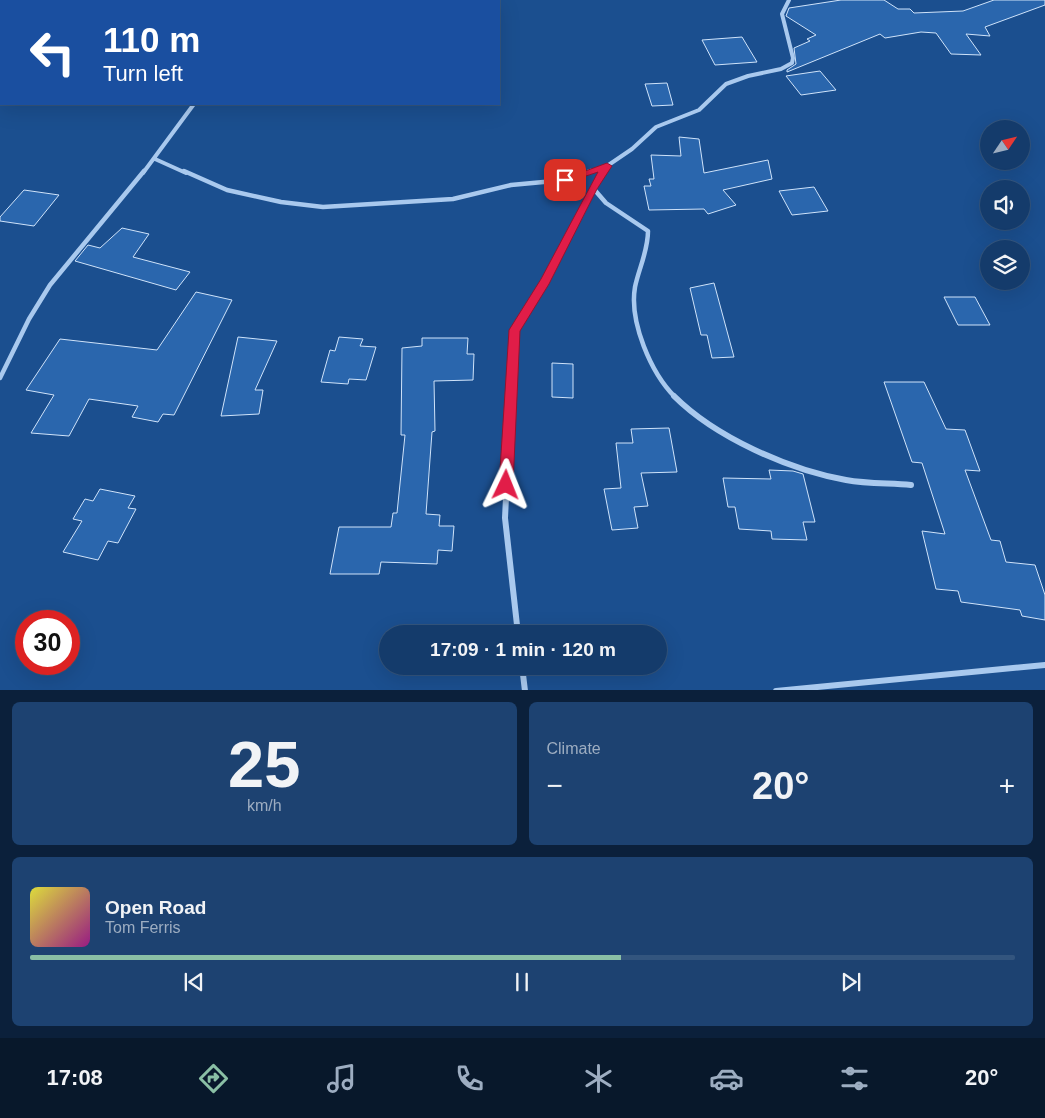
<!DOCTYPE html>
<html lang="en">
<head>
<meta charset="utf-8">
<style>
	body { margin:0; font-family:Arial,sans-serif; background:#1d4271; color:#f1f3f6; height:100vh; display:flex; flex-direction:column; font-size:19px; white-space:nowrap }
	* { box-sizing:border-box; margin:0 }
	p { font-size:16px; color:#9dadc1 }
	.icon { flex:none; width:28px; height:28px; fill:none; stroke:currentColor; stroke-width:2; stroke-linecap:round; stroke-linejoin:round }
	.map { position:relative; height:690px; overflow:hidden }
	.details { display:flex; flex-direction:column; gap:12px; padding:12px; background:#0b203b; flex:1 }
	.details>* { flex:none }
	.guide { position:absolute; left:0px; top:0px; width:500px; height:105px; box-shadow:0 5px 20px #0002,0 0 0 1px #33557e; background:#1a4fa0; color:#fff; overflow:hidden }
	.needle { width:32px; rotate:55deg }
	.buttons { position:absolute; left:980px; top:120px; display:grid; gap:10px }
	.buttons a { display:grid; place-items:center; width:50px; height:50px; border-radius:50%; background:#143b6b; box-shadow:0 5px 20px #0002,0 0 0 1px #33557e; font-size:25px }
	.speed { position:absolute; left:15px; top:610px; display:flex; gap:10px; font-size:25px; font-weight:700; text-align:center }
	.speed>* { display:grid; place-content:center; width:65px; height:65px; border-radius:50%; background:#143b6b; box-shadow:0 5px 20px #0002,0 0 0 1px #33557e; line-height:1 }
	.speed .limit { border:8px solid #d22; background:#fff; color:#111 }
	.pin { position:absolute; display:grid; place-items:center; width:42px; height:42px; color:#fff; margin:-21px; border-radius:10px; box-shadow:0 2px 8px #0006 }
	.me { position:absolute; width:55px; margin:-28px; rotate:2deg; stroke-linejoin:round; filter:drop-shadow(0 0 4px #0008) }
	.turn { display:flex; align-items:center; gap:18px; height:105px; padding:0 20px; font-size:22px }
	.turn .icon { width:65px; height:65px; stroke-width:2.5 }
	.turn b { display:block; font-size:35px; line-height:42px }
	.big { font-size:38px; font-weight:600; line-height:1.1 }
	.details .card { flex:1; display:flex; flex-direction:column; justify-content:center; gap:8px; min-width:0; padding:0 18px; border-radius:8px; background:#1d4271 }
	.details .dial { align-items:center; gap:0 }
	.dial b { font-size:65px; line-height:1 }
	.song { display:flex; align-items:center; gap:15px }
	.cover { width:60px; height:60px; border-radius:8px; background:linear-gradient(135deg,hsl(60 70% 55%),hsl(310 70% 35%)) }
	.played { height:5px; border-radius:2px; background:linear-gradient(90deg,#8abfa5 60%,#33557e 60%) }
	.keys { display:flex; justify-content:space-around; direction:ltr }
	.heat { display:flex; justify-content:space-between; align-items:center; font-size:28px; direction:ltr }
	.details .tiles { flex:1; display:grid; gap:12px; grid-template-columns:1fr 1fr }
	.card:last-child { grid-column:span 2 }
	.trip { position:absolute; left:379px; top:625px; width:288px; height:50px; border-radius:25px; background:#143b6b; box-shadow:0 5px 20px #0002,0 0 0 1px #33557e; font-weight:600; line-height:50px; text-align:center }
	.tab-bar { display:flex; height:80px; justify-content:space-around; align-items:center; background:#08182b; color:#9dadc1 }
	.tab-bar .icon { width:35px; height:35px }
	.tab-bar .active { color:#8abfa5 }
	.tab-bar b { font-size:22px; color:#f1f3f6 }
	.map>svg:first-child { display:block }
	.building { fill:#2a66ad; stroke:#cfe3fa }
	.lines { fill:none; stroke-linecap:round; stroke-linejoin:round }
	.path { stroke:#a9c9ee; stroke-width:2.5; stroke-dasharray:2 2.5; stroke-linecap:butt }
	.street-far2 { stroke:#a9c9ee; stroke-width:4 }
	.street-far1 { stroke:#a9c9ee; stroke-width:4.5 }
	.street { stroke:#a9c9ee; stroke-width:6 }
	.route { fill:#e11d48; stroke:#92132f }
</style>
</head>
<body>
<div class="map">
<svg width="1045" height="691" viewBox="0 0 1045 691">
	<rect width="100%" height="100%" fill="#1b4f8f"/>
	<!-- building -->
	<path class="building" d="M 841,0 L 884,0 L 898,9 L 910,9 L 914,13 L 963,11 L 994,0 L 1045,0 L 1045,5 L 985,27 L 990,36 L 966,34 L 981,55 L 951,54 L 936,33 L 921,32 L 885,38 L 880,34 L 787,72 L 787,70 L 796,64 L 794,48 L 810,41 L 807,39 L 816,35 L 786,16 L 789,8 Z
		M 742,37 L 757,62 L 715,65 L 702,40 Z
		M 820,71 L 836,90 L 801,95 L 786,76 Z
		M 667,83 L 673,105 L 652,106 L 645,84 Z
		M 679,137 L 699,139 L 704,173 L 768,160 L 772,179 L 723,190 L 736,205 L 708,214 L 704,209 L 649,210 L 644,186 L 651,186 L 649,179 L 654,179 L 651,155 L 681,156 Z
		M 814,187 L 828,211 L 792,215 L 779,191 Z
		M 24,190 L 59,195 L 34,226 L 0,221 L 0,217 Z
		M 122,228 L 149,234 L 133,257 L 190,272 L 176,290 L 75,261 L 88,245 L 100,248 Z
		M 714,283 L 734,357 L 712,358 L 707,335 L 701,335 L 690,288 Z
		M 196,292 L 232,300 L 174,415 L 163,414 L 158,422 L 132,417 L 138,406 L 89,399 L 69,436 L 31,433 L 54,395 L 26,390 L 60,339 L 157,350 Z
		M 944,297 L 975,297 L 990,325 L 958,325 Z
		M 238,337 L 277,341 L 255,390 L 263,390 L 259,414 L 221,416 Z
		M 339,337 L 363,339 L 360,346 L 376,347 L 366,380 L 349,379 L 348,384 L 321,382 L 330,350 L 335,351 Z
		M 422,338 L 468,338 L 467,354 L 474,354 L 473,380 L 434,381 L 435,431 L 432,432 L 426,514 L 440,515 L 439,526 L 454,526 L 452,551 L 438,550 L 437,564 L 381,562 L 379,574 L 330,574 L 339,527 L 391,527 L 393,513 L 397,513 L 405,435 L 401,435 L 402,348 L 422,346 Z
		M 552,363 L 573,364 L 573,398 L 552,397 Z
		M 884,382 L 924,382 L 946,429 L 965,430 L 980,471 L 965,470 L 991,540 L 1000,541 L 1006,562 L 1035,565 L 1045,595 L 1045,620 L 1022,616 L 1020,610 L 961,602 L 958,591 L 936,589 L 922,531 L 945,534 L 922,463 L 912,462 Z
		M 669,428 L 677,472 L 641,473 L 648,506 L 634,507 L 638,528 L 612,530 L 604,489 L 621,488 L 616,443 L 633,443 L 631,429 Z
		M 769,470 L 793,471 L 803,474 L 815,522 L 803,522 L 807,540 L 772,539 L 771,531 L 739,529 L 735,507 L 728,507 L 723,478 L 771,479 Z
		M 100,489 L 135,496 L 128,508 L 136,509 L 118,543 L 108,541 L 98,560 L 63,552 L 82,521 L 73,519 L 85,499 L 93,501 Z"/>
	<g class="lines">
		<!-- path -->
		<path class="path" d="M 75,1 L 77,0"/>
		<!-- street-far2 -->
		<path class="street-far2" d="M 155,159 L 186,173
			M 143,173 L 194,104
			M 587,173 L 607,166 L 632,149 L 656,127 L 699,110 L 726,84 L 748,76 L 781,69 L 792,63 L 793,58 L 782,14 L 789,0
			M 603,173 L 607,166"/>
		<!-- street-far1 -->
		<path class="street-far1" d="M 184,171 L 227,190 L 281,202 L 323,207 L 453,199 L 511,185 L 565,180 L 591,171
			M 593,188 L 606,203 L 648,231 C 648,251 639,268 635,287 C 629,322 651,373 675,397
			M 0,378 L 29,319 L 50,285 L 144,171
			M 511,397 L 515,330 L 545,282 L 604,171"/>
		<!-- street -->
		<path class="street" d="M 511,396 L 505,518 L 518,634
			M 674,396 C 715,437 789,470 846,480 C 868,484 890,483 911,485
			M 522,666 L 525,691
			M 776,691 L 1045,665"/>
	</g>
	<!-- route -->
	<path class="route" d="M 607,163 L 612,166 L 597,189 L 549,284 L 520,331 L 513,485 L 511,490 L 506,492 L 501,490 L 499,485 L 509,330 L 541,279 L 598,172 L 565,183 L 561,180 Z"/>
</svg>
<div class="buttons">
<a><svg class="needle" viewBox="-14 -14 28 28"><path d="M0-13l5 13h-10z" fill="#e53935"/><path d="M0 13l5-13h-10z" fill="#9dadc1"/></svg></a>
<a><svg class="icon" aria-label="sound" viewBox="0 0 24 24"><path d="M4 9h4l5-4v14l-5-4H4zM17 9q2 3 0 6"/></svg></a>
<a><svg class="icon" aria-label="layers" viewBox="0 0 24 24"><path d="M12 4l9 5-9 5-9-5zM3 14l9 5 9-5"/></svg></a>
</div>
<div class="speed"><div class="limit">30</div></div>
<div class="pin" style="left:565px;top:180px;background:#d93025"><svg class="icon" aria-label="arrive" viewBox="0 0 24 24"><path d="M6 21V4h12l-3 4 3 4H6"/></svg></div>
<svg class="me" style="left:506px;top:485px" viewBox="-20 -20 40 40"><path d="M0-17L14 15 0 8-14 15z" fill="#e11d48" stroke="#fff" stroke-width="4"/></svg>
<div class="trip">17:09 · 1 min · 120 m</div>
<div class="guide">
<div class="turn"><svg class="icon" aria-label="left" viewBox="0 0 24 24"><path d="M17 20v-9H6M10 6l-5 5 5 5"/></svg><div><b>110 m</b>Turn left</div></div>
</div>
</div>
<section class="details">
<div class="tiles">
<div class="card dial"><b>25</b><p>km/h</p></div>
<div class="card"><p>Climate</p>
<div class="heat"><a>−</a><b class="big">20°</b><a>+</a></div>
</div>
<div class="card">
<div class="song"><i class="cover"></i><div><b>Open Road</b><p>Tom Ferris</p></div></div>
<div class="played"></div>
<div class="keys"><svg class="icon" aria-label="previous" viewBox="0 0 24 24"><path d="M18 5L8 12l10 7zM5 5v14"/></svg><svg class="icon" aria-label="pause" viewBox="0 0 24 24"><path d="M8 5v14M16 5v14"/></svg><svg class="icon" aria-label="next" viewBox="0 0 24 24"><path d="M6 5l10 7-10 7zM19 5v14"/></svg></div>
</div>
</div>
</section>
<nav class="tab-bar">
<b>17:08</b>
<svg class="icon active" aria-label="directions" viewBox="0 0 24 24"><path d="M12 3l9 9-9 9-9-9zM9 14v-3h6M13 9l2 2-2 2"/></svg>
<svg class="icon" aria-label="music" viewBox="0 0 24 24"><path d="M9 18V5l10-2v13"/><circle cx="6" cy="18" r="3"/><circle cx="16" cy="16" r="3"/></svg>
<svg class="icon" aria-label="phone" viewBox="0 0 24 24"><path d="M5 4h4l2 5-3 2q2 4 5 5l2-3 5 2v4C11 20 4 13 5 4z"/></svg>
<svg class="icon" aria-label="climate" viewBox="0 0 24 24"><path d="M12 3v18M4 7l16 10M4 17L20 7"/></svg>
<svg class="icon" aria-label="car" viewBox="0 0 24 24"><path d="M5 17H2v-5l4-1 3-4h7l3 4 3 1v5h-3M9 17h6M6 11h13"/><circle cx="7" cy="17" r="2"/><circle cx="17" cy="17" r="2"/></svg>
<svg class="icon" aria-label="filters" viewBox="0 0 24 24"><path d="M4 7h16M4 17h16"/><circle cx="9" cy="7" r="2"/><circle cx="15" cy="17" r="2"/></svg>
<b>20°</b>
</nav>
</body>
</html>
